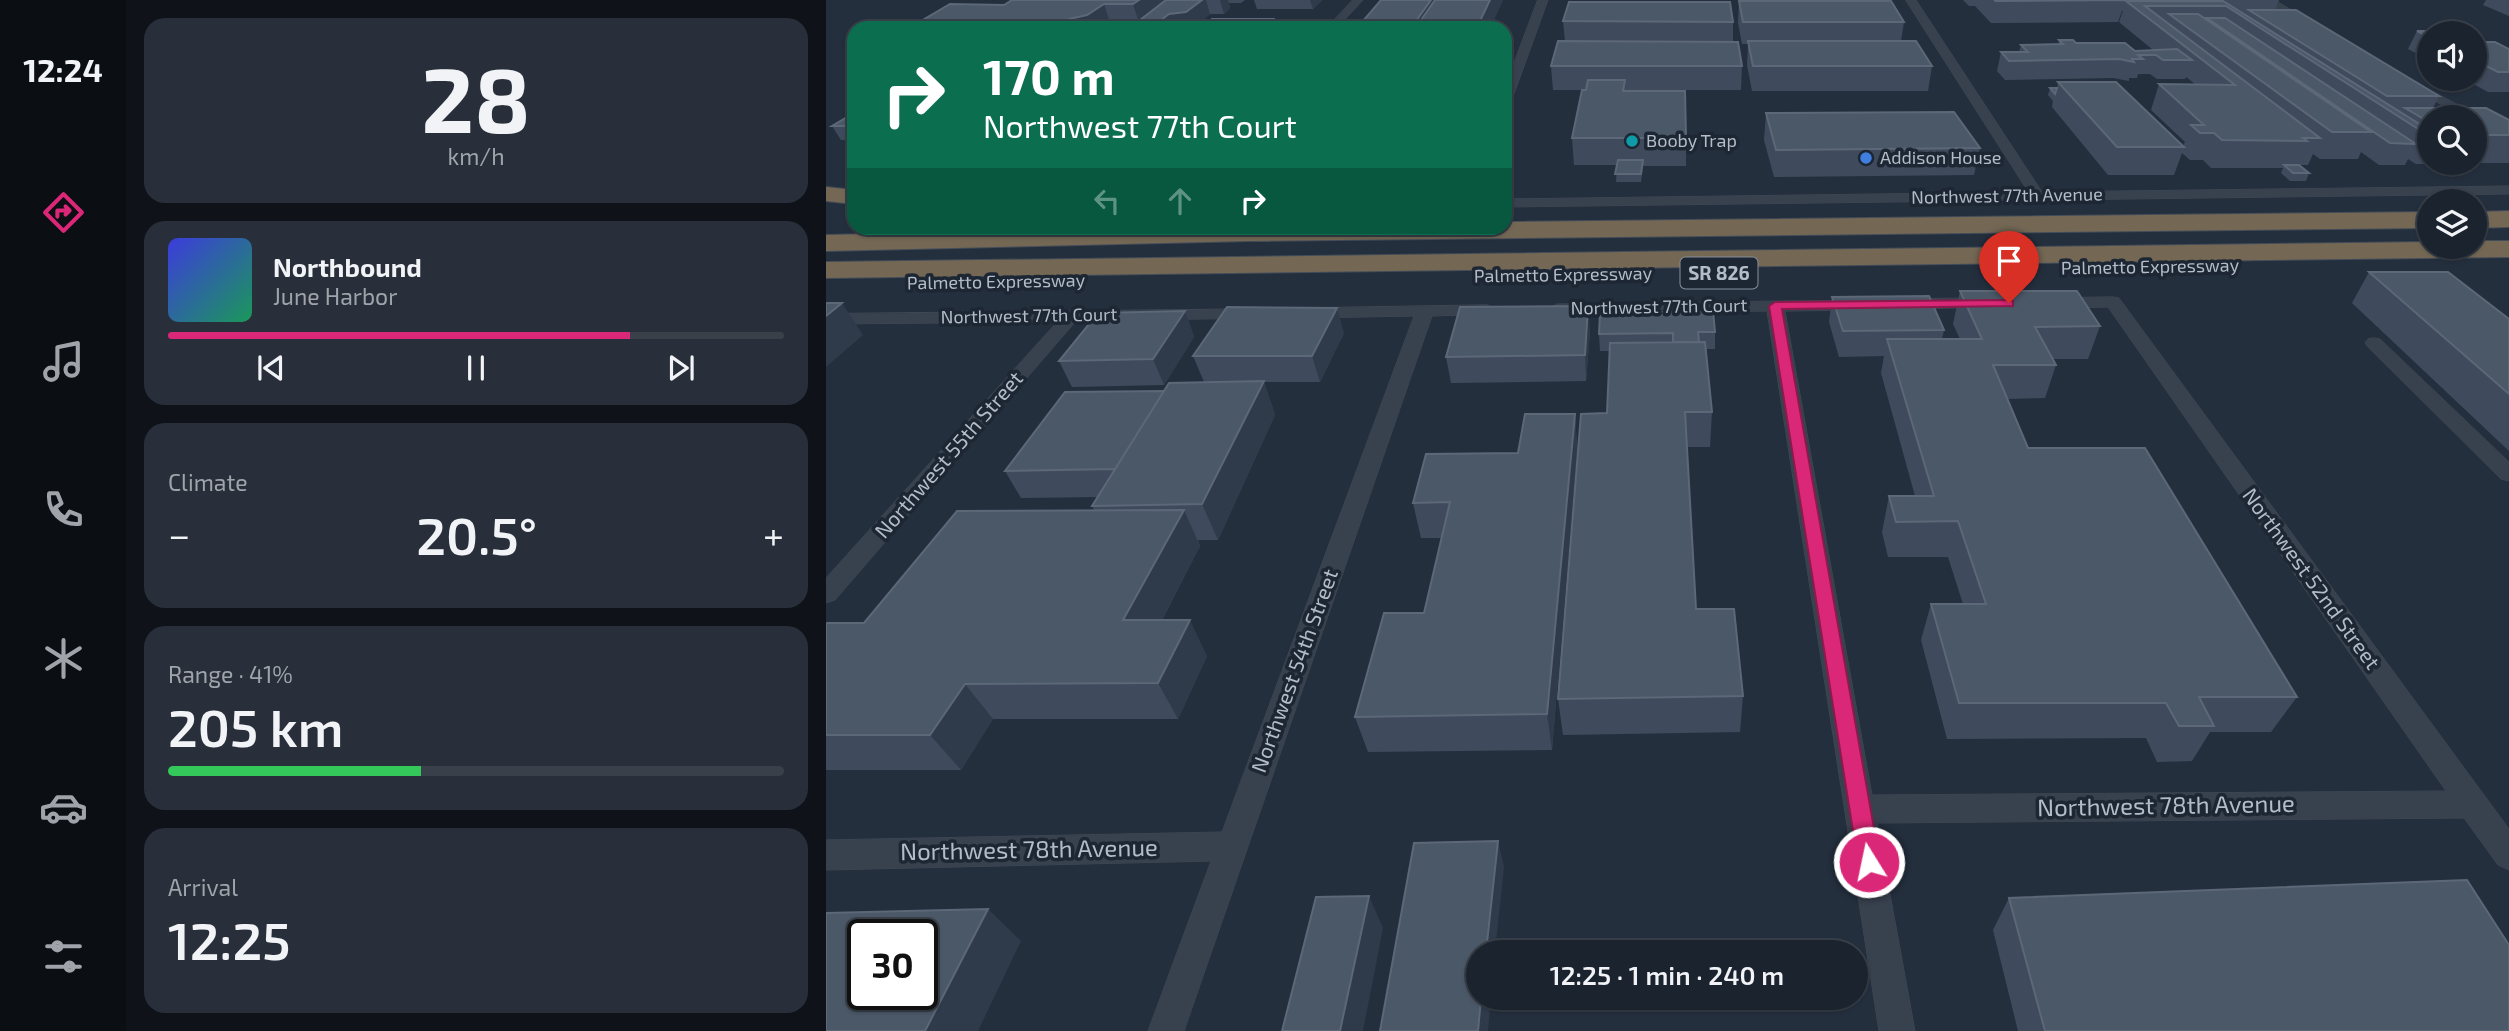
<!DOCTYPE html>
<html lang="en">
<head>
<meta charset="utf-8">
<style>
	body { margin:0; font-family:"Exo 2",sans-serif; background:#282f3a; color:#f1f3f6; height:100vh; display:flex; flex-direction:column; font-size:26px; white-space:nowrap }
	* { box-sizing:border-box; margin:0 }
	p { font-size:23px; color:#a0a4aa }
	.icon { flex:none; width:38px; height:38px; fill:none; stroke:currentColor; stroke-width:2; stroke-linecap:round; stroke-linejoin:round }
	.map { position:relative; flex:1; overflow:hidden }
	.drawer { display:flex; flex-direction:column; gap:18px; padding:18px; background:#0f1319; width:700px }
	.drawer>* { flex:none }
	.top-card { position:absolute; left:21px; top:21px; width:665px; height:214px; border-radius:21px; box-shadow:0 2px 5px #0004,0 0 0 2px #39404a; background:#0b6e4f; color:#fff; overflow:hidden }
	.controls { position:absolute; left:1591px; top:21px; display:grid; gap:14px }
	.controls a { display:grid; place-items:center; width:70px; height:70px; border-radius:50%; background:#1b232e; box-shadow:0 2px 5px #0004,0 0 0 2px #39404a; font-size:35px }
	.speed { position:absolute; left:21px; top:919px; display:flex; gap:14px; font-size:35px; font-weight:700; text-align:center }
	.speed>* { display:grid; place-content:center; width:91px; height:91px; border-radius:50%; background:#1b232e; box-shadow:0 2px 5px #0004,0 0 0 2px #39404a; line-height:1 }
	.speed .limit { border:4px solid #111; border-radius:10px; background:#fff; color:#111 }
	.pin { position:absolute; display:grid; place-items:center; width:60px; height:60px; color:#fff; margin:-72px -30px; border-radius:50% 50% 50% 0; rotate:-45deg; box-shadow:0 0 7px #0007 }
	.pin .icon { rotate:45deg }
	.me { position:absolute; width:77px; margin:-38px; rotate:350deg; stroke-linejoin:round; filter:drop-shadow(0 0 5px #0008) }
	.turn { display:flex; align-items:center; gap:24px; height:147px; padding:0 21px; font-size:32px }
	.turn .icon { width:91px; height:91px; stroke-width:2.5 }
	.turn b { display:block; font-size:49px; line-height:60px }
	.lanes { display:flex; align-items:center; height:66px; padding:0 21px; background:#0003; justify-content:center; gap:35px; direction:ltr }
	.lanes .off { opacity:.35 }
	.big { font-size:52px; font-weight:600; line-height:1.1 }
	.drawer .tile { flex:1; display:flex; flex-direction:column; justify-content:center; gap:10px; min-width:0; padding:0 24px; border-radius:21px; background:#282f3a }
	.drawer .dial { align-items:center; gap:0 }
	.dial b { font-size:91px; line-height:1 }
	.song { display:flex; align-items:center; gap:21px }
	.cover { width:84px; height:84px; border-radius:10px; background:linear-gradient(135deg,hsl(240 70% 55%),hsl(150 70% 35%)) }
	.played { height:7px; border-radius:4px; background:linear-gradient(90deg,#db2777 75%,#39404a 75%) }
	.keys { display:flex; justify-content:space-around; direction:ltr }
	.heat { display:flex; justify-content:space-between; align-items:center; font-size:38px; direction:ltr }
	.charge { height:10px; border-radius:5px; background:linear-gradient(90deg,#34c759 41%,#39404a 0) }
	.trip { position:absolute; left:640px; top:940px; width:402px; height:70px; border-radius:35px; background:#1b232e; box-shadow:0 2px 5px #0004,0 0 0 2px #39404a; font-weight:600; line-height:70px; text-align:center }
	main { display:flex; flex:1; min-height:0 }
	.menu { display:flex; flex-direction:column; width:126px; justify-content:space-around; align-items:center; background:#0b0e12; color:#a0a4aa }
	.menu .icon { width:49px; height:49px }
	.menu .selected { color:#db2777 }
	.menu b { font-size:32px; color:#f1f3f6 }
	.map>svg:first-child { display:block }
	.lines { fill:none; stroke-linecap:round; stroke-linejoin:round }
	.street-casing { stroke:#414a57; stroke-width:1 }
	.highway-casing { stroke:#434c59; stroke-width:2 }
	.street { fill:#38414e; fill-rule:evenodd }
	.highway { fill:#746855; fill-rule:evenodd }
	.wall { fill:#3f4b5c }
	.shaded-wall { fill:#2f3b4b }
	.building { fill:#4b5868; stroke:#5c6777; stroke-width:2; fill-rule:evenodd }
	.route { fill:#db2777; stroke:#8e194d; stroke-width:2 }
	.culture-dot { fill:#0f9aa8; stroke:#1d2633; stroke-width:2.5 }
	.shop-dot { fill:#3f7fe0; stroke:#1d2633; stroke-width:2.5 }
	.labels { text-anchor:middle; stroke-width:7; stroke-linejoin:round; paint-order:stroke }
	.far-poi-label { font-size:18px; fill:#b4bcc9; stroke:#1d2633; text-anchor:start }
	.far-street-label { font-size:18px; fill:#b4bcc9; stroke:#1d2633 }
	.shield { fill:#1d2633; stroke:#878f9c; stroke-width:2 }
	.shield-label { font-size:19px; font-weight:bold; fill:#b4bcc9 }
	.street-label { font-size:21px; fill:#b4bcc9; stroke:#1d2633 }
	.near-street-label { font-size:24px; fill:#b4bcc9; stroke:#1d2633 }
</style>
</head>
<body>
<main>
<nav class="menu">
<b>12:24</b>
<svg class="icon selected" aria-label="directions" viewBox="0 0 24 24"><path d="M12 3l9 9-9 9-9-9zM9 14v-3h6M13 9l2 2-2 2"/></svg>
<svg class="icon" aria-label="music" viewBox="0 0 24 24"><path d="M9 18V5l10-2v13"/><circle cx="6" cy="18" r="3"/><circle cx="16" cy="16" r="3"/></svg>
<svg class="icon" aria-label="phone" viewBox="0 0 24 24"><path d="M5 4h4l2 5-3 2q2 4 5 5l2-3 5 2v4C11 20 4 13 5 4z"/></svg>
<svg class="icon" aria-label="climate" viewBox="0 0 24 24"><path d="M12 3v18M4 7l16 10M4 17L20 7"/></svg>
<svg class="icon" aria-label="car" viewBox="0 0 24 24"><path d="M5 17H2v-5l4-1 3-4h7l3 4 3 1v5h-3M9 17h6M6 11h13"/><circle cx="7" cy="17" r="2"/><circle cx="17" cy="17" r="2"/></svg>
<svg class="icon" aria-label="filters" viewBox="0 0 24 24"><path d="M4 7h16M4 17h16"/><circle cx="9" cy="7" r="2"/><circle cx="15" cy="17" r="2"/></svg>
</nav>
<section class="drawer">
<div class="tile dial"><b>28</b><p>km/h</p></div>
<div class="tile">
<div class="song"><i class="cover"></i><div><b>Northbound</b><p>June Harbor</p></div></div>
<div class="played"></div>
<div class="keys"><svg class="icon" aria-label="previous" viewBox="0 0 24 24"><path d="M18 5L8 12l10 7zM5 5v14"/></svg><svg class="icon" aria-label="pause" viewBox="0 0 24 24"><path d="M8 5v14M16 5v14"/></svg><svg class="icon" aria-label="next" viewBox="0 0 24 24"><path d="M6 5l10 7-10 7zM19 5v14"/></svg></div>
</div>
<div class="tile"><p>Climate</p>
<div class="heat"><a>−</a><b class="big">20.5°</b><a>+</a></div>
</div>
<div class="tile"><p>Range · 41%</p><b class="big">205 km</b><div class="charge"></div></div>
<div class="tile"><p>Arrival</p><b class="big">12:25</b></div>
</section>
<div class="map">
<svg width="1683" height="1031" viewBox="0 0 1683 1031">
	<rect width="100%" height="100%" fill="#242f3e"/>
	<g class="lines">
		<!-- street casing -->
		<g class="street-casing">
			<path id="street" d="M 527,0 L 537,0 L 511,28 L 501,28 Z
				M 712,0 L 722,0 L 685,102 L 679,106 L 679,87 Z
				M 1080,0 L 1090,0 L 1216,192 L 1683,186 L 1683,194 L 679,207 L 679,199 L 1202,192 Z
				M 1437,0 L 1449,0 L 1490,25 L 1482,27 Z
				M 1587,81 L 1649,114 L 1651,117 L 1648,120 L 1648,117 L 1637,117 L 1583,86 L 1581,84 Z
				M 1287,297 L 1293,298 L 1683,829 L 1683,870 L 1672,865 L 1638,818 L 1051,823 L 1089,1031 L 1053,1031 L 941,311 L 731,314 L 722,309 L 731,304 L 1036,300 L 1045,305 L 1036,310 L 959,311 L 1046,795 L 1620,791 L 1282,307 L 1228,308 L 1219,303 L 1228,298 Z
				M 1162,298 L 1171,303 L 1168,307 L 1078,309 L 1069,304 L 1078,299 Z
				M 662,305 L 671,310 L 668,314 L 606,316 L 358,1031 L 322,1031 L 385,861 L 0,870 L 0,840 L 396,832 L 588,316 L 483,318 L 474,313 L 483,308 Z
				M 427,309 L 436,314 L 433,318 L 250,321 L 9,600 L 0,603 L 0,578 L 231,322 L 0,324 L 0,314 Z
				M 1548,338 L 1554,339 L 1683,462 L 1683,481 L 1675,479 L 1542,347 L 1539,343 L 1542,339 Z"/>
		</g>
		<!-- highway casing -->
		<g class="highway-casing">
			<path id="highway" d="M 0,187 L 28,190 L 28,204 L 0,201 Z
				M 1683,211 L 1683,227 L 1648,228 L 1648,212 Z
				M 1603,212 L 1603,228 L 422,241 L 0,251 L 0,235 L 326,228 L 679,228 L 679,222 Z
				M 1648,241 L 1683,241 L 1683,257 L 0,278 L 0,262 L 1603,242 L 1603,247 L 1648,247 Z"/>
		</g>
		<!-- street -->
		<use href="#street" class="street"/>
		<!-- highway -->
		<use href="#highway" class="highway"/>
	</g>
	<!-- wall -->
	<path class="wall" d="M 186,0 L 402,0 L 404,8 L 398,14 L 384,14 L 368,28 L 306,28 L 307,26 L 92,27 L 90,24 L 178,5 Z
		M 402,0 L 419,0 L 415,3 L 403,3 Z
		M 428,0 L 496,0 L 487,9 L 431,9 Z
		M 677,0 L 664,28 L 538,28 L 537,21 Z
		M 1137,0 L 1453,0 L 1449,10 L 1613,96 L 1607,108 L 1683,120 L 1683,163 L 1648,163 L 1648,117 L 1603,117 L 1603,159 L 1599,164 L 1590,164 L 1582,159 L 1579,165 L 1553,165 L 1535,152 L 1532,159 L 1494,159 L 1487,154 L 1482,165 L 1470,165 L 1483,173 L 1480,181 L 1464,181 L 1455,173 L 1457,168 L 1385,168 L 1377,160 L 1364,160 L 1356,153 L 1348,175 L 1282,175 L 1226,107 L 1227,101 L 1222,95 L 1224,88 L 1231,88 L 1232,82 L 1357,146 L 1359,142 L 1325,110 L 1333,84 L 1369,84 L 1360,77 L 1359,79 L 1331,79 L 1324,74 L 1312,74 L 1311,78 L 1303,78 L 1303,81 L 1287,78 L 1179,80 L 1171,71 L 1175,52 L 1193,52 L 1195,45 L 1232,44 L 1233,40 L 1309,51 L 1327,50 L 1293,22 L 1297,11 L 1296,11 L 1292,22 L 1165,23 L 1149,6 L 1143,6 Z
		M 1660,0 L 1683,0 L 1683,16 L 1657,5 Z
		M 913,1 L 1078,22 L 1075,41 L 1106,66 L 1102,91 L 926,91 L 921,65 L 922,44 L 916,44 L 912,23 Z
		M 737,21 L 907,22 L 907,42 L 916,66 L 915,90 L 799,90 L 860,138 L 860,166 L 817,166 L 815,182 L 790,182 L 791,165 L 748,165 L 746,138 L 760,90 L 727,90 L 725,66 L 739,41 Z
		M 1591,31 L 1603,33 L 1603,60 L 1582,49 Z
		M 1648,42 L 1683,49 L 1683,92 L 1662,92 L 1638,79 L 1648,79 Z
		M 28,113 L 28,140 L 15,140 L 6,126 Z
		M 940,113 L 1154,148 L 1148,175 L 948,177 L 938,140 Z
		M 1543,272 L 1683,319 L 1683,451 L 1526,303 Z
		M 1134,291 L 1274,326 L 1262,359 L 1227,359 L 1230,365 L 1219,398 L 1181,399 L 1202,448 L 1471,697 L 1445,732 L 1384,732 L 1366,761 L 1331,762 L 1320,738 L 1121,739 L 1095,640 L 1105,604 L 1137,604 L 1122,557 L 1062,557 L 1056,532 L 1063,496 L 1089,496 L 1055,373 L 1058,356 L 1013,357 L 1003,322 L 1006,297 L 1118,330 L 1116,339 L 1134,339 L 1127,324 Z
		M 359,311 L 368,337 L 338,385 L 246,387 L 233,361 Z
		M 764,331 L 760,381 L 625,383 L 620,357 Z
		M 889,332 L 889,349 L 880,349 L 886,412 L 884,447 L 861,447 L 870,609 L 917,696 L 914,732 L 737,735 L 732,699 L 781,413 L 784,351 L 774,351 L 773,334 Z
		M 518,333 L 494,382 L 438,382 L 449,415 L 392,540 L 372,540 L 374,546 L 336,620 L 381,656 L 352,719 L 167,719 L 135,770 L 0,770 L 0,624 L 38,623 L 268,510 L 266,506 L 272,497 L 195,498 L 179,471 L 338,391 L 378,382 L 367,356 Z
		M 749,414 L 751,448 L 726,750 L 542,752 L 529,717 L 598,613 L 616,538 L 595,538 L 587,503 L 692,453 Z
		M 1183,898 L 1683,1031 L 1192,1031 L 1167,930 Z"/>
	<!-- shaded-wall -->
	<path class="shaded-wall" d="M 313,0 L 345,0 L 314,26 L 307,4 Z
		M 371,0 L 380,0 L 384,14 L 368,28 L 326,28 L 343,14 Z
		M 394,0 L 402,0 L 404,8 L 398,14 Z
		M 484,0 L 496,0 L 487,9 Z
		M 605,0 L 622,0 L 593,23 L 594,28 L 591,28 L 590,21 Z
		M 664,0 L 677,0 L 664,28 L 653,28 L 653,23 Z
		M 278,4 L 285,26 L 283,28 L 233,28 L 232,26 L 243,19 Z
		M 447,19 L 449,28 L 437,28 Z
		M 16,303 L 37,335 L 0,367 L 0,316 Z
		M 762,306 L 764,331 L 760,381 L 759,355 Z
		M 511,308 L 518,333 L 494,382 L 486,356 Z
		M 359,311 L 368,337 L 338,385 L 327,359 Z
		M 438,381 L 449,415 L 392,540 L 376,504 Z
		M 749,414 L 751,448 L 726,750 L 721,714 Z
		M 358,510 L 374,546 L 317,656 L 297,620 Z
		M 364,620 L 381,656 L 352,719 L 332,683 Z
		M 139,684 L 167,719 L 135,770 L 104,735 Z
		M 672,841 L 678,867 L 669,952 L 660,952 Z
		M 543,896 L 557,928 L 537,1031 L 514,1031 Z
		M 162,909 L 195,941 L 152,1031 L 99,1031 Z
		M 655,998 L 665,998 L 662,1031 L 652,1031 Z"/>
	<!-- building -->
	<path class="building" d="M 186,0 L 313,0 L 307,4 L 278,4 L 261,15 L 243,19 L 232,26 L 255,27 L 253,28 L 91,28 L 99,24 L 90,24 L 124,4 L 178,5 Z
		M 340,0 L 376,0 L 360,12 L 343,14 L 326,27 L 305,27 Z
		M 555,0 L 605,0 L 590,21 L 537,21 Z
		M 609,0 L 664,0 L 653,23 L 593,23 Z
		M 1168,0 L 1299,0 L 1170,1 Z
		M 913,1 L 1065,1 L 1078,22 L 917,22 Z
		M 1300,1 L 1397,1 L 1603,130 L 1603,136 L 1400,6 L 1319,6 L 1494,138 L 1477,138 L 1481,141 L 1396,140 L 1388,133 L 1374,133 L 1365,125 L 1378,125 L 1333,84 L 1409,85 Z
		M 743,2 L 904,2 L 907,22 L 737,21 Z
		M 1423,10 L 1470,10 L 1613,96 L 1561,96 Z
		M 1343,14 L 1372,14 L 1545,132 L 1506,132 Z
		M 1381,18 L 1399,18 L 1590,144 L 1564,143 Z
		M 386,19 L 447,19 L 437,28 L 376,28 Z
		M 1591,31 L 1625,31 L 1630,33 L 1603,33 L 1603,37 Z
		M 1233,40 L 1247,40 L 1250,43 L 1299,43 L 1309,51 L 1351,49 L 1366,60 L 1337,60 L 1330,55 L 1312,55 L 1317,59 L 1306,59 L 1308,62 L 1293,59 L 1183,61 L 1175,52 L 1202,52 L 1195,45 L 1237,44 Z
		M 732,41 L 912,42 L 916,66 L 725,66 Z
		M 922,41 L 1090,41 L 1106,66 L 927,66 Z
		M 1648,42 L 1669,42 L 1683,49 L 1683,72 L 1672,72 L 1648,60 Z
		M 762,80 L 799,80 L 797,91 L 859,91 L 860,138 L 746,138 L 756,90 L 760,90 Z
		M 1232,82 L 1290,82 L 1358,147 L 1291,147 Z
		M 1224,88 L 1231,88 L 1229,94 Z
		M 1579,108 L 1660,108 L 1683,120 L 1683,135 L 1648,135 L 1648,117 L 1603,117 L 1603,122 Z
		M 1128,112 L 1154,148 L 950,150 L 940,113 Z
		M 28,113 L 28,126 L 6,126 Z
		M 792,160 L 817,160 L 815,174 L 789,174 Z
		M 1458,165 L 1473,165 L 1483,173 L 1467,173 Z
		M 1543,272 L 1622,272 L 1683,319 L 1683,394 Z
		M 1134,291 L 1251,291 L 1274,326 L 1209,327 L 1230,365 L 1167,365 L 1202,448 L 1319,448 L 1471,697 L 1373,697 L 1388,726 L 1353,726 L 1340,703 L 1133,703 L 1105,604 L 1160,604 L 1132,521 L 1070,522 L 1063,496 L 1108,496 L 1061,339 L 1156,339 Z
		M 1103,296 L 1118,330 L 1017,331 L 1006,297 Z
		M 0,303 L 16,303 L 0,316 Z
		M 762,306 L 759,355 L 620,357 L 634,307 Z
		M 401,307 L 511,308 L 486,356 L 367,356 Z
		M 359,311 L 327,359 L 233,361 L 272,313 Z
		M 887,311 L 889,332 L 872,332 L 873,342 L 847,342 L 847,333 L 773,334 L 774,313 Z
		M 879,342 L 886,412 L 859,412 L 870,609 L 908,609 L 917,696 L 732,699 L 755,414 L 781,413 L 784,343 Z
		M 438,381 L 376,504 L 266,506 L 343,383 Z
		M 338,391 L 289,469 L 179,471 L 239,392 Z
		M 699,414 L 749,414 L 721,714 L 529,717 L 558,613 L 598,613 L 624,502 L 587,503 L 600,454 L 692,453 Z
		M 358,510 L 297,620 L 364,620 L 332,683 L 139,684 L 104,735 L 0,735 L 0,624 L 1,623 L 38,623 L 131,511 Z
		M 672,841 L 660,952 L 653,952 L 653,998 L 655,998 L 652,1031 L 554,1031 L 588,843 Z
		M 1641,880 L 1683,945 L 1683,1031 L 1219,1031 L 1183,898 Z
		M 543,896 L 514,1031 L 456,1031 L 490,897 Z
		M 162,909 L 99,1031 L 0,1031 L 0,913 ZM 37,934 L 96,934 L 96,994 L 37,994 Z"/>
	<!-- route -->
	<path class="route" d="M 1183,300 L 1187,301 L 1187,306 L 956,309 L 1054,862 L 1051,869 L 1043,872 L 1035,869 L 1032,862 L 943,306 L 949,302 Z"/>
	<!-- markers -->
	<circle class="culture-dot" cx="806" cy="141" r="7"/>
	<circle class="shop-dot" cx="1040" cy="158" r="7"/>
	<g class="labels">
		<!-- far-poi labels -->
		<g class="far-poi-label">
			<text x="820" y="147">Booby Trap</text>
			<text x="1054" y="164">Addison House</text>
		</g>
		<!-- far-street labels -->
		<g class="far-street-label">
			<text transform="translate(1181 196) rotate(-1)" y="6">Northwest 77th Avenue</text>
			<text transform="translate(1324 267) rotate(-1)" y="6">Palmetto Expressway</text>
			<text transform="translate(737 275) rotate(-1)" y="6">Palmetto Expressway</text>
			<text transform="translate(170 282) rotate(-1)" y="6">Palmetto Expressway</text>
			<text transform="translate(833 307) rotate(-1)" y="6">Northwest 77th Court</text>
			<text transform="translate(203 316) rotate(-1)" y="6">Northwest 77th Court</text>
		</g>
		<!-- shield labels -->
		<rect class="shield" x="854.5" y="257.5" width="77" height="31" rx="5"/>
		<g class="shield-label">
			<text x="893" y="280">SR 826</text>
		</g>
		<!-- street labels -->
		<g class="street-label">
			<text transform="translate(123 455) rotate(-49)" y="7">Northwest 55th Street</text>
			<text transform="translate(1485 579) rotate(54)" y="7">Northwest 52nd Street</text>
			<text transform="translate(469 671) rotate(-70)" y="7">Northwest 54th Street</text>
		</g>
		<!-- near-street labels -->
		<g class="near-street-label">
			<text transform="translate(1340 806) rotate(-1)" y="8">Northwest 78th Avenue</text>
			<text transform="translate(203 850) rotate(-1)" y="8">Northwest 78th Avenue</text>
		</g>
	</g>
</svg>
<div class="controls">
<a><svg class="icon" aria-label="sound" viewBox="0 0 24 24"><path d="M4 9h4l5-4v14l-5-4H4zM17 9q2 3 0 6"/></svg></a>
<a><svg class="icon" aria-label="search" viewBox="0 0 24 24"><circle cx="10" cy="10" r="6"/><path d="M15 15l6 6"/></svg></a>
<a><svg class="icon" aria-label="layers" viewBox="0 0 24 24"><path d="M12 4l9 5-9 5-9-5zM3 14l9 5 9-5"/></svg></a>
</div>
<div class="speed"><div class="limit">30</div></div>
<div class="pin" style="left:1183px;top:303px;background:#d93025"><svg class="icon" aria-label="arrive" viewBox="0 0 24 24"><path d="M6 21V4h12l-3 4 3 4H6"/></svg></div>
<svg class="me" style="left:1043px;top:862px" viewBox="-20 -20 40 40"><circle r="17" fill="#db2777" stroke="#fff" stroke-width="3"/><path d="M0-11L8 9 0 5-8 9z" fill="#fff"/></svg>
<div class="trip">12:25 · 1 min · 240 m</div>
<div class="top-card">
<div class="turn"><svg class="icon" aria-label="right" viewBox="0 0 24 24"><path d="M7 20v-9h11M14 6l5 5-5 5"/></svg><div><b>170 m</b>Northwest 77th Court</div></div>
<div class="lanes"><svg class="icon off" aria-label="left" viewBox="0 0 24 24"><path d="M17 20v-9H6M10 6l-5 5 5 5"/></svg><svg class="icon off" aria-label="ahead" viewBox="0 0 24 24"><path d="M12 20V5M6 11l6-6 6 6"/></svg><svg class="icon" aria-label="right" viewBox="0 0 24 24"><path d="M7 20v-9h11M14 6l5 5-5 5"/></svg></div>
</div>
</div>
</main>
</body>
</html>
